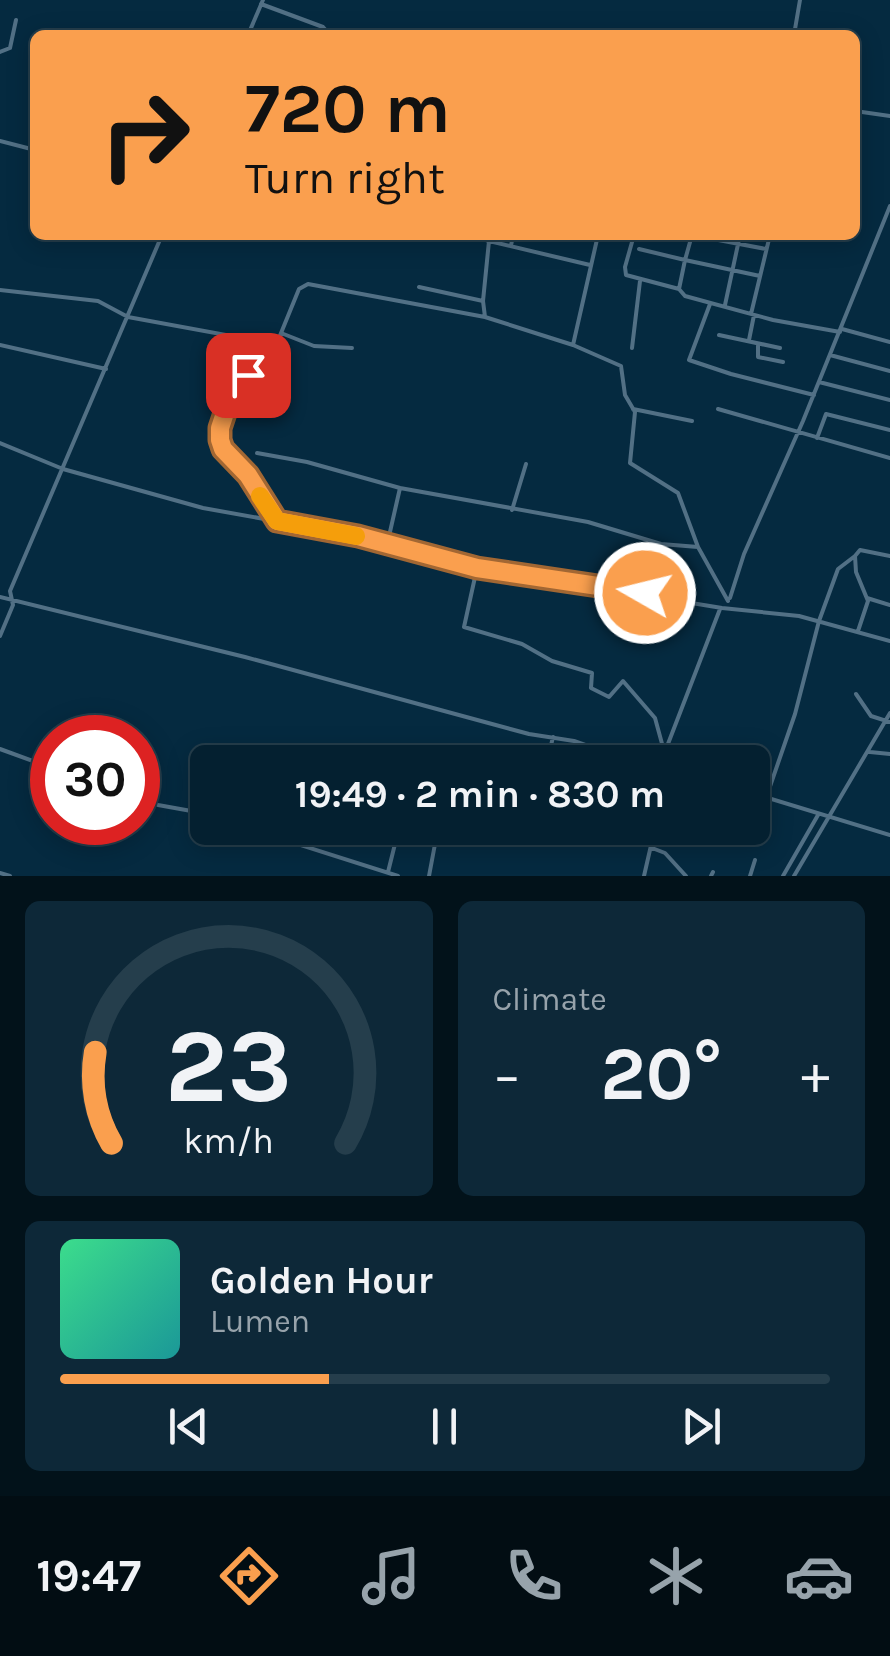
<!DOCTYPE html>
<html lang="en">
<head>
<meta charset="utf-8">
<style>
	body { margin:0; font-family:Karla,sans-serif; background:#0d2838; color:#f1f3f6; height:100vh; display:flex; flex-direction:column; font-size:38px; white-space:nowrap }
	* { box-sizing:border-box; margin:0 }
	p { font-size:32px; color:#97a3ab }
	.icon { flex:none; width:55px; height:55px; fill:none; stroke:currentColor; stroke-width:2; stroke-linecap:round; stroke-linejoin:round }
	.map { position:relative; height:876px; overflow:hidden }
	.drawer { display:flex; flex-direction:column; gap:25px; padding:25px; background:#02121a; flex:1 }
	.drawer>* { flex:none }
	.hud { position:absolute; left:30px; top:30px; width:830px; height:210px; border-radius:15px; box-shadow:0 5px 25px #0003,0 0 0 2px #253e4c; background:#fa9f4e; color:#111; overflow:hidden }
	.speed { position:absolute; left:30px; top:715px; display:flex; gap:20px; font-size:50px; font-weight:700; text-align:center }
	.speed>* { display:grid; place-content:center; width:130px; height:130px; border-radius:50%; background:#042030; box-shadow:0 5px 25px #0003,0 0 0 2px #253e4c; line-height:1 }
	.speed .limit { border:15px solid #d22; background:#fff; color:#111 }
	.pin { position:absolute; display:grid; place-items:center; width:85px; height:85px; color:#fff; margin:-42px; border-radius:20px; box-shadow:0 5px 15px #0006 }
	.me { position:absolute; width:110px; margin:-55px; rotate:278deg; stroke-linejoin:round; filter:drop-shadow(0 0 8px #0008) }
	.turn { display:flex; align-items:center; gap:35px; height:210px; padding:0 50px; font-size:45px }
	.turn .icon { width:130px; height:130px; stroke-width:2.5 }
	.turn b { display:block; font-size:70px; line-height:85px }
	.big { font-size:75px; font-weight:700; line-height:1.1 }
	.drawer .tile { flex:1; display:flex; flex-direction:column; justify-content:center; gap:15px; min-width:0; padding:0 35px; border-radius:15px; background:#0d2838 }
	.drawer .dial { align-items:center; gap:0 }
	.dial svg { height:260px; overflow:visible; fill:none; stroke:#253e4c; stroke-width:7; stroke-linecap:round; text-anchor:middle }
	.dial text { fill:#f1f3f6; stroke:none }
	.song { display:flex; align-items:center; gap:30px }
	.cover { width:120px; height:120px; border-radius:15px; background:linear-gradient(135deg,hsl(150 70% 55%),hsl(180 70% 35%)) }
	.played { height:10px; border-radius:5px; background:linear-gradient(90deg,#fa9f4e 35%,#253e4c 35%) }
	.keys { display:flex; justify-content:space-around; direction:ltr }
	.heat { display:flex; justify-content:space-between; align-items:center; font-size:55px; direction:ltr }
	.drawer .tiles { flex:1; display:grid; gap:25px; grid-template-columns:1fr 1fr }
	.tile:last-child { grid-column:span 2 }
	.trip { position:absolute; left:190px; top:745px; width:580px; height:100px; border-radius:15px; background:#042030; box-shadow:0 5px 25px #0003,0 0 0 2px #253e4c; font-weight:700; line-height:100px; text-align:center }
	.menu { display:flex; height:160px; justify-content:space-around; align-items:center; background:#020d13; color:#97a3ab }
	.menu .icon { width:70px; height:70px }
	.menu .selected { color:#fa9f4e }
	.menu b { font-size:45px; color:#f1f3f6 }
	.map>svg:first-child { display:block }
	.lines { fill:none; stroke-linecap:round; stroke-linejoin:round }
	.street { stroke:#527085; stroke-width:4 }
	.route-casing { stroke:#a26733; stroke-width:25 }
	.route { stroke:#fa9f4e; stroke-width:18 }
	.slow { stroke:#f59e0b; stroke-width:18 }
</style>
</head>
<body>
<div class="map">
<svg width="890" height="876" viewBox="0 0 890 876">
	<rect width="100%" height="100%" fill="#052a40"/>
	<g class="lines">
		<!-- street -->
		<path class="street" d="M 261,4 L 323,27 L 330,35
			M 248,35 L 263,0
			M 794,35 L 800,0
			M 0,52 L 10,48 L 16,20
			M 855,111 L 890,116
			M 0,141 L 35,150
			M 471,235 L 489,241 L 483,301 L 485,317 L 573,345 L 621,366 L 625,395 L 635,412 L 630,463 L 678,493 L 698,547 L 728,601
			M 634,235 L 625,267 L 626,275 L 679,289
			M 692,235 L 685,260 L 760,276
			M 692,235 L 766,249
			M 489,241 L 590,265
			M 511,246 L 513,235
			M 639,249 L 685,260 L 679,289 L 685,296 L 773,320 L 840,332
			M 419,287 L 483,301
			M 0,290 L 98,301 L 128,317 L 259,341 L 279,338 L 299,289 L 308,284 L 485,317
			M 710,304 L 689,360 L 731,374 L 814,395
			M 725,305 L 740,235
			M 751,314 L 770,235
			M 842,329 L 890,342
			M 281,333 L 314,346 L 352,348
			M 719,335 L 780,348
			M 749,340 L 754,315
			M 259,341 L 249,375 L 237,382 L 233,389 L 220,429 L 220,440 L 223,449 L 248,475 L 277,521
			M 758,344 L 758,357 L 783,362
			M 0,345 L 106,369
			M 573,345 L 598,235
			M 632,348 L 640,281
			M 830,355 L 890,371
			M 819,382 L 890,400
			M 633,409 L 692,421
			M 718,409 L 890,458
			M 817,438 L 826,414 L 890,430
			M 0,443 L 63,469 L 203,508 L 359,536 L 477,568 L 722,608 L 799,616 L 890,641
			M 257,453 L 307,462 L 400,488 L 387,545
			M 400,488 L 588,522 L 661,544 L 698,547
			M 512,510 L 526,464
			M 855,556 L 860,550 L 890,556
			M 477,568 L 464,627 L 522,644 L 552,661 L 592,673 L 591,688 L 609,697 L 623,681 L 655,718 L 664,751
			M 0,597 L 245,657 L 529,734 L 574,741 L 633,762
			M 730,598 L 744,554 L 803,421 L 890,206
			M 867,598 L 890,605
			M 0,636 L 13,605 L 10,591 L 162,235
			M 856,694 L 871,716 L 890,722
			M 0,749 L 52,768
			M 870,752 L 890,754
			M 547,762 L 553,737
			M 661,762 L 720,609
			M 752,793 L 890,835
			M 138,795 L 158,805 L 208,814
			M 766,798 L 795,714 L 819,621 L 838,569 L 855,556 L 856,572 L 868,601 L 858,631
			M 247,828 L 398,876
			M 579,828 L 608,836 L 652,843
			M 652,848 L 665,853 L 686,876
			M 388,872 L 399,828
			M 0,873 L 10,876
			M 429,876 L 438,828
			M 644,876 L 655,828
			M 711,876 L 713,872
			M 750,876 L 755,860
			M 783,876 L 818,815
			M 794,876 L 890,713"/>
	</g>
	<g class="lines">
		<!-- route casing -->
		<g class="route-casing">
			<path id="route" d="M 248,375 L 236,382 L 233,389 L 220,428 L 220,440 L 223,449 L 248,475 L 277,521 L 358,536 L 477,568 L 645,593"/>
		</g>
		<!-- route -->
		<use href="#route" class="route"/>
		<!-- slow -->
		<path class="slow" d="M 260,496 L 277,521 L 356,536"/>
	</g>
</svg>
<div class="speed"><div class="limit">30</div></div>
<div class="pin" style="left:248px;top:375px;background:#d93025"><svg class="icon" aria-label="arrive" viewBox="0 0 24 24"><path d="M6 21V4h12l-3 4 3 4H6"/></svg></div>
<svg class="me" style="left:645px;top:593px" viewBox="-20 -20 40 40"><circle r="17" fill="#fa9f4e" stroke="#fff" stroke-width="3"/><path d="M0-11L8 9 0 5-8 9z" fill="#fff"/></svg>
<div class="trip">19:49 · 2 min · 830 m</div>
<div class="hud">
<div class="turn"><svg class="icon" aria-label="right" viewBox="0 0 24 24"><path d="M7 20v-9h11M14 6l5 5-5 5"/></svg><div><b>720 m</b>Turn right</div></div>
</div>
</div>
<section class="drawer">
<div class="tiles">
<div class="tile dial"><svg viewBox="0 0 100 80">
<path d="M14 69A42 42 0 1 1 86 69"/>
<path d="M14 69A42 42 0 0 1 9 41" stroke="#fa9f4e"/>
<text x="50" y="56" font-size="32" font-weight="700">23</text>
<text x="50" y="72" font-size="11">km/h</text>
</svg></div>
<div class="tile"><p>Climate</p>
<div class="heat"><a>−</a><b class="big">20°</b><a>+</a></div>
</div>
<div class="tile">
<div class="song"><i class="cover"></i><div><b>Golden Hour</b><p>Lumen</p></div></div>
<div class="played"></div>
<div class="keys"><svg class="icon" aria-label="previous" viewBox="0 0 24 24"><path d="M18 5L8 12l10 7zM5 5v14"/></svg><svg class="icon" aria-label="pause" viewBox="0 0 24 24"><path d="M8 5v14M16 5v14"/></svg><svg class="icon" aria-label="next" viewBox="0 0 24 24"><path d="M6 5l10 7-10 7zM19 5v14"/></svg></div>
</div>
</div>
</section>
<nav class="menu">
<b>19:47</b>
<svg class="icon selected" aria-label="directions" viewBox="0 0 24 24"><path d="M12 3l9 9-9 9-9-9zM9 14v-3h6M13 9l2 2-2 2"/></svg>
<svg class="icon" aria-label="music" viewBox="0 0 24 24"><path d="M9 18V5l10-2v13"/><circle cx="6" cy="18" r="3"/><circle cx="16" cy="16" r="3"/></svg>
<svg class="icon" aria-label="phone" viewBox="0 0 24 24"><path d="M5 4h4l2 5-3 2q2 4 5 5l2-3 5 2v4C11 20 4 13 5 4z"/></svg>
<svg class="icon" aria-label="climate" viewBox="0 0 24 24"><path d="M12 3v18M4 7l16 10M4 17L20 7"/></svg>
<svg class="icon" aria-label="car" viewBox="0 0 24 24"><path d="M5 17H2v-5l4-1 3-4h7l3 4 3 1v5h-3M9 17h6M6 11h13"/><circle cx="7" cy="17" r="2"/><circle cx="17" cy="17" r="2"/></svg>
</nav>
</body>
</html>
